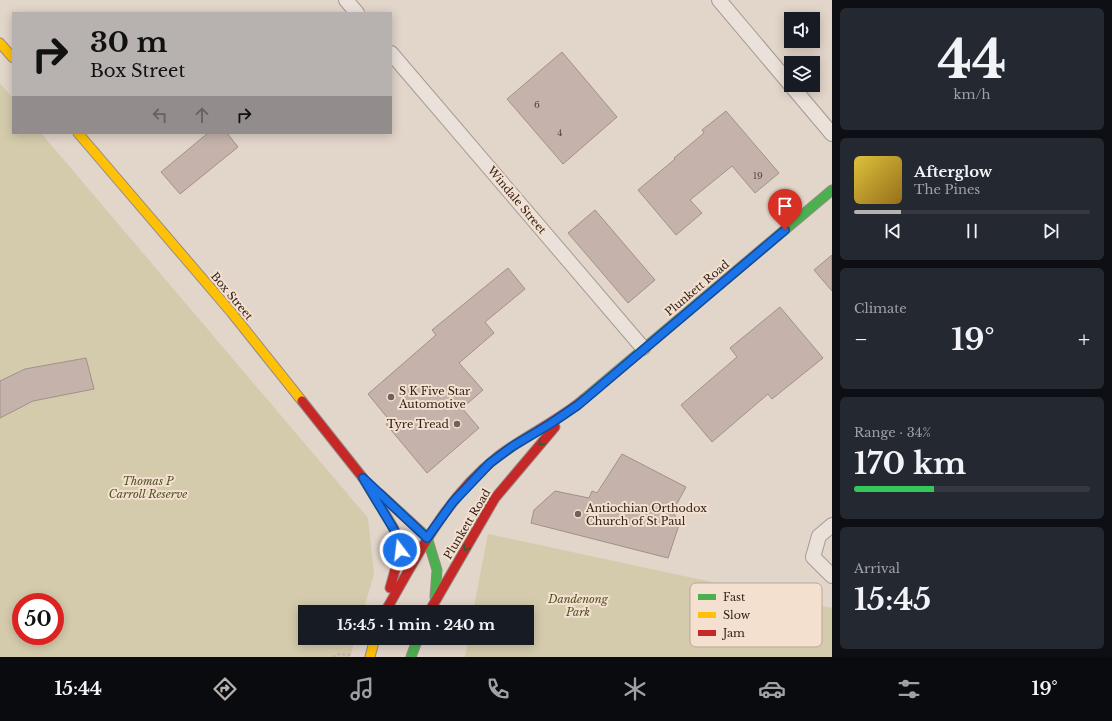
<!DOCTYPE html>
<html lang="en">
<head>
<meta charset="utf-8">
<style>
	body { margin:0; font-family:"Libre Baskerville",serif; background:#242831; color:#f1f3f6; height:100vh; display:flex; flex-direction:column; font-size:15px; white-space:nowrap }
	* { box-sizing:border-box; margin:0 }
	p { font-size:13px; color:#9ea1a6 }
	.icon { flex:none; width:22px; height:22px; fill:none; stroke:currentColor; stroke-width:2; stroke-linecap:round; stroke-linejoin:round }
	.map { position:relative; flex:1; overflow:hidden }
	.details { display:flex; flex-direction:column; gap:8px; padding:8px; background:#0d0f14; width:280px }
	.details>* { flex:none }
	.banner { position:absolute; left:12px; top:12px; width:380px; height:122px; border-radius:0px; box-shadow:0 2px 10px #0003; background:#b7b1af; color:#111; overflow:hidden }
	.controls { position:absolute; left:784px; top:12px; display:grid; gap:8px }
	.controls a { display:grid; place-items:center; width:36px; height:36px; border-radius:0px; background:#171b24; box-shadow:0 2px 10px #0003; font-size:20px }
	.speed { position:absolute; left:12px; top:593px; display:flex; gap:8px; font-size:20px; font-weight:700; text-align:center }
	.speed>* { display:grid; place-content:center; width:52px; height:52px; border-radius:50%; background:#171b24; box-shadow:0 2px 10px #0003; line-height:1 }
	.speed .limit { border:6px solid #d22; background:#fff; color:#111 }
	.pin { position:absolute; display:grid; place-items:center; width:34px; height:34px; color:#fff; margin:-41px -17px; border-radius:50% 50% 50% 0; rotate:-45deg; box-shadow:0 0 4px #0007 }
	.pin .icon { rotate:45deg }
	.me { position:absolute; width:44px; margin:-22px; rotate:345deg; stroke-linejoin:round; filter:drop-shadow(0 0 3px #0008) }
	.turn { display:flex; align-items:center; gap:14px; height:84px; padding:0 12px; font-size:18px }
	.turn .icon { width:52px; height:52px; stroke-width:2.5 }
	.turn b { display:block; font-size:28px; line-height:34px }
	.lanes { display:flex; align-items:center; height:38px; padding:0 12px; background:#0003; justify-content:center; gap:20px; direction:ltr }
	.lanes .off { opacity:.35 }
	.big { font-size:30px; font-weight:800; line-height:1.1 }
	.details .card { flex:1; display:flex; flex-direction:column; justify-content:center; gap:6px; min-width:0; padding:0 14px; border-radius:6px; background:#242831 }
	.details .dial { align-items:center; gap:0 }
	.dial b { font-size:52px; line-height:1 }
	.song { display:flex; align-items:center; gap:12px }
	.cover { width:48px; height:48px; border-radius:6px; background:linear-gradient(135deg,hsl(50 70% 55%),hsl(40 70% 35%)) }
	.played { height:4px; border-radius:2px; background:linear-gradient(90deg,#b7b1af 20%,#363941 20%) }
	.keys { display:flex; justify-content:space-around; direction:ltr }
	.heat { display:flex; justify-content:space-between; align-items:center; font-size:22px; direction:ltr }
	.charge { height:6px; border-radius:3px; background:linear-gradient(90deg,#34c759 34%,#363941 0) }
	.trip { position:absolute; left:298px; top:605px; width:236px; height:40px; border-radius:0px; background:#171b24; box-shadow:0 2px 10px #0003; font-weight:800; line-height:40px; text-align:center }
	.tabs { display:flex; height:64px; justify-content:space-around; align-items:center; background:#090b0e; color:#9ea1a6 }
	.tabs .icon { width:28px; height:28px }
	.tabs .active { color:#b7b1af }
	.tabs b { font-size:18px; color:#f1f3f6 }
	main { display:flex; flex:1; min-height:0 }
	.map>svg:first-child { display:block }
	.green { fill:#d4cbac; fill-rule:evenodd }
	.building { fill:#c5b3ab; stroke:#a19189 }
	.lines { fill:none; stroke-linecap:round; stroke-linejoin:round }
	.street-casing { stroke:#a69b93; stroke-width:16 }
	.fast-casing { stroke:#968a83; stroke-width:11 }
	.slow-casing { stroke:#968a83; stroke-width:11 }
	.jam-casing { stroke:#968a83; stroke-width:11 }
	.path { stroke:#c2b9b2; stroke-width:2.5; stroke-dasharray:3 2; stroke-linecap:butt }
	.street { stroke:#eae2da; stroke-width:14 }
	.fast { stroke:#4caf50; stroke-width:9 }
	.slow { stroke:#ffc107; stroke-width:9 }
	.jam { stroke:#c62828; stroke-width:9 }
	.oneway { stroke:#3d5a31 }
	.route-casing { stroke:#114b97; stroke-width:10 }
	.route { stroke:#1a73e8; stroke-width:7 }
	.poi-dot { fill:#706159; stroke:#f3e0ce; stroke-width:1.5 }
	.labels { text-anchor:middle; stroke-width:4; stroke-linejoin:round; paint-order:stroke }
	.number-label { font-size:9px; fill:#584640 }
	.street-label { font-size:11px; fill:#33221c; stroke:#f3e0ce }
	.poi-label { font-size:11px; fill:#33221c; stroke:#f3e0ce; text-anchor:start }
	.park-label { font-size:11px; font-style:italic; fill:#4d4f23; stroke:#f3e0ce }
	.key { fill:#f3e0ce; stroke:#b9a799; stroke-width:1 }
	.key-label { font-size:11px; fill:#33221c }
</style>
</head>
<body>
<main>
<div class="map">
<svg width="832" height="657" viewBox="0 0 832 657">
	<rect width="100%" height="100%" fill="#e2d5ca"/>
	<!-- green -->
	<path class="green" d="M 0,83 L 13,99 L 13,133 L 41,133 L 368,518 L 374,574 L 363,612 L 305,612 L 305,638 L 356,638 L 350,657 L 0,657 ZM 21,602 L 55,602 L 55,636 L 21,636 Z
		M 488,534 L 832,608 L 832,657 L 465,657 L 469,638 L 527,638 L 527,612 L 473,612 Z"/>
	<!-- building -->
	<path class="building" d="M 562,52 L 617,117 L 563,164 L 507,99 Z
		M 726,111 L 779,173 L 755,193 L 732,166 L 690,200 L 702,213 L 676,235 L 638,190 L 675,159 L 674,158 L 704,133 L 702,130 Z
		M 208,133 L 227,133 L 238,147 L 180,194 L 161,172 Z
		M 595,210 L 655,280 L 628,303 L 568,233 Z
		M 832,255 L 832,291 L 814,270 Z
		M 508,268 L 525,289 L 485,322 L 494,333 L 459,363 L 483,390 L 462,408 L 479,428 L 427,473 L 386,424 L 390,421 L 368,394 L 436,335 L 432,330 Z
		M 780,307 L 823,358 L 772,399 L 768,394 L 712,442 L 681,405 L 737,357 L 730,348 Z
		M 86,358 L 94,389 L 33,401 L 0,418 L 0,381 L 25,369 Z
		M 622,454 L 686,487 L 673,511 L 679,525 L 668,558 L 531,523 L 534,510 L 555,491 L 589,498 L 592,491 L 597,493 Z"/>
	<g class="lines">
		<!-- street casing -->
		<g class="street-casing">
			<path id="street" d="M 346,0 L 357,13
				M 719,0 L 832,134
				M 391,53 L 643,348
				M 832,525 L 819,536 L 813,557 L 832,576"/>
		</g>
		<!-- fast casing -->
		<g class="fast-casing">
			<path id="fast" d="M 584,399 L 832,190
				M 380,494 L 427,537 L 437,570 L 435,597
				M 411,657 L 418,638"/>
		</g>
		<!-- slow casing -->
		<g class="slow-casing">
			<path id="slow" d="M 0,43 L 13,58
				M 78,133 L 231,312 L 302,401
				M 370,657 L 375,638"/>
		</g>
		<!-- jam casing -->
		<g class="jam-casing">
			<path id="jam" d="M 302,401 L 363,478 L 393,527 L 399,542 L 399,556 L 390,588
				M 385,612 C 416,558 446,497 496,458 C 524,436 557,422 584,399
				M 429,612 L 495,498 L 555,427"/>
		</g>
		<!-- path -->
		<path class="path" d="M 333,657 L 339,654 L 352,655"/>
		<!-- street -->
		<use href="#street" class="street"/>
		<!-- fast -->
		<use href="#fast" class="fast"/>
		<!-- slow -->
		<use href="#slow" class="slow"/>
		<!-- jam -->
		<use href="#jam" class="jam"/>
	</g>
	<!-- one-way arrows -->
	<defs><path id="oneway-chevron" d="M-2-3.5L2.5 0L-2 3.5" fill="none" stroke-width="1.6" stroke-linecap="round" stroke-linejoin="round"/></defs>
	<g class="oneway">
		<use href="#oneway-chevron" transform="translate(541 443) rotate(132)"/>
		<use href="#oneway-chevron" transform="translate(466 548) rotate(119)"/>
	</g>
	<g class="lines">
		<!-- route casing -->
		<g class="route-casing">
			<path id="route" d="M 400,550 L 396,533 L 363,478 L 427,538 L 453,502 L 490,463 L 513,446 L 550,424 L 578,405 L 785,230"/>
		</g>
		<!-- route -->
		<use href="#route" class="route"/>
	</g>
	<!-- markers -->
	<g class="poi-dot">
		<circle cx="391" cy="397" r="4"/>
		<circle cx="457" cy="424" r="4"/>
		<circle cx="578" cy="514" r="4"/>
	</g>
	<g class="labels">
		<!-- number labels -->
		<g class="number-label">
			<text x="537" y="108">6</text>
			<text x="560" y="136">4</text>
			<text x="758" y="179">19</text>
		</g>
		<!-- street labels -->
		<g class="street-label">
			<text transform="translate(517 200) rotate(50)" y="4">Windale Street</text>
			<text transform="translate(697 288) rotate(-40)" y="4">Plunkett Road</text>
			<text transform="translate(232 296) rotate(50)" y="4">Box Street</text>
			<text transform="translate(467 524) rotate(-59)" y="4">Plunkett Road</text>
		</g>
		<!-- poi labels -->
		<g class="poi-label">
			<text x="399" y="395">S K Five Star<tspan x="399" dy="13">Automotive</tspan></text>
			<text x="449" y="428" text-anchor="end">Tyre Tread</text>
			<text x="586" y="512">Antiochian Orthodox<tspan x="586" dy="13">Church of St Paul</tspan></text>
		</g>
		<!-- park labels -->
		<g class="park-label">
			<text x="148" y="485">Thomas P<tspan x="148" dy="13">Carroll Reserve</tspan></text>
			<text x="578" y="603">Dandenong<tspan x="578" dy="13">Park</tspan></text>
		</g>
	</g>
	<!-- legend -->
	<rect x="690" y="583" width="132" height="64" rx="6" class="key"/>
	<rect x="698" y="594" width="18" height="6" fill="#4caf50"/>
	<rect x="698" y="612" width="18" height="6" fill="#ffc107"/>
	<rect x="698" y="630" width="18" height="6" fill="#c62828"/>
	<g class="key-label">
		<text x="723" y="601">Fast</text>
		<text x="723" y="619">Slow</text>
		<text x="723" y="637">Jam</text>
	</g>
</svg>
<div class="controls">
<a><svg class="icon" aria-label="sound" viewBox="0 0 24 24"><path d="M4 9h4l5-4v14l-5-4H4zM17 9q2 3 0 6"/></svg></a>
<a><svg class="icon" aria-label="layers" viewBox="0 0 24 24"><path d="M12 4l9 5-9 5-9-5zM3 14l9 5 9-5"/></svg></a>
</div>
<div class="speed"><div class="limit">50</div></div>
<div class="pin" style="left:785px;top:230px;background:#d93025"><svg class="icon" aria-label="arrive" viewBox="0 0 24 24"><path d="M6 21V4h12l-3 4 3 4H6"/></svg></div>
<svg class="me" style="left:400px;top:550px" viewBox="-20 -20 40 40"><circle r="17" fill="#1a73e8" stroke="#fff" stroke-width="3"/><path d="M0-11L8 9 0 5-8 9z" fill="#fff"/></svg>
<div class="trip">15:45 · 1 min · 240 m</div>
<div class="banner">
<div class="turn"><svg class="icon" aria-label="right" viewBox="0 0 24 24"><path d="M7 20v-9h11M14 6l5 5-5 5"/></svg><div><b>30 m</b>Box Street</div></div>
<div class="lanes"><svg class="icon off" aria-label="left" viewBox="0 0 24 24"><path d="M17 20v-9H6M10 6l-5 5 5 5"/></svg><svg class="icon off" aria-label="ahead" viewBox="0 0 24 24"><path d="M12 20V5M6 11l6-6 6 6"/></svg><svg class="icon" aria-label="right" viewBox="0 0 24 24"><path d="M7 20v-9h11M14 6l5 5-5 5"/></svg></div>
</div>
</div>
<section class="details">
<div class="card dial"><b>44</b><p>km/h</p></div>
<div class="card">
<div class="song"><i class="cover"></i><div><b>Afterglow</b><p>The Pines</p></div></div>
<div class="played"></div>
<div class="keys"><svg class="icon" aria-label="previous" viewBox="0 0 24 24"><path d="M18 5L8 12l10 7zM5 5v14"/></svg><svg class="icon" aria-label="pause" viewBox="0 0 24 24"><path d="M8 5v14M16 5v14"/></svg><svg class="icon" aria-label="next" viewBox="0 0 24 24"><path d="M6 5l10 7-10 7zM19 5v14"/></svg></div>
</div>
<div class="card"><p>Climate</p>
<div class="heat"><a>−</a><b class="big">19°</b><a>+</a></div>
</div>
<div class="card"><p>Range · 34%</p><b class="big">170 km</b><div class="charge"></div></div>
<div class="card"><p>Arrival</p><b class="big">15:45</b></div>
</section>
</main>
<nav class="tabs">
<b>15:44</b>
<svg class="icon active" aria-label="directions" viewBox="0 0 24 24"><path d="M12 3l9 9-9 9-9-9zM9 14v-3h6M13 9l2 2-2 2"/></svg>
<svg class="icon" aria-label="music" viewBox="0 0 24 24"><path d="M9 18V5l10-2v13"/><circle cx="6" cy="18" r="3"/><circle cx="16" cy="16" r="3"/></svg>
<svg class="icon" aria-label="phone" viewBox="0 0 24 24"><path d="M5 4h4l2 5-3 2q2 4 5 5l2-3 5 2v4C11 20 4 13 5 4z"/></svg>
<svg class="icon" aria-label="climate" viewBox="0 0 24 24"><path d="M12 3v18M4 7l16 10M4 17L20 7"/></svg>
<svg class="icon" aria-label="car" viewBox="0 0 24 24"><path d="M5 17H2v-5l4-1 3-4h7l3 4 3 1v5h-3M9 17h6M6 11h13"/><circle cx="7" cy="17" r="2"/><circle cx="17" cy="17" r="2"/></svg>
<svg class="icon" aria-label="filters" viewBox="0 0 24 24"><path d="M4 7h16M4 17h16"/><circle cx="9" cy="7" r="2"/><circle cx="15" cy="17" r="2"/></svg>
<b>19°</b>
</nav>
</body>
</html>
